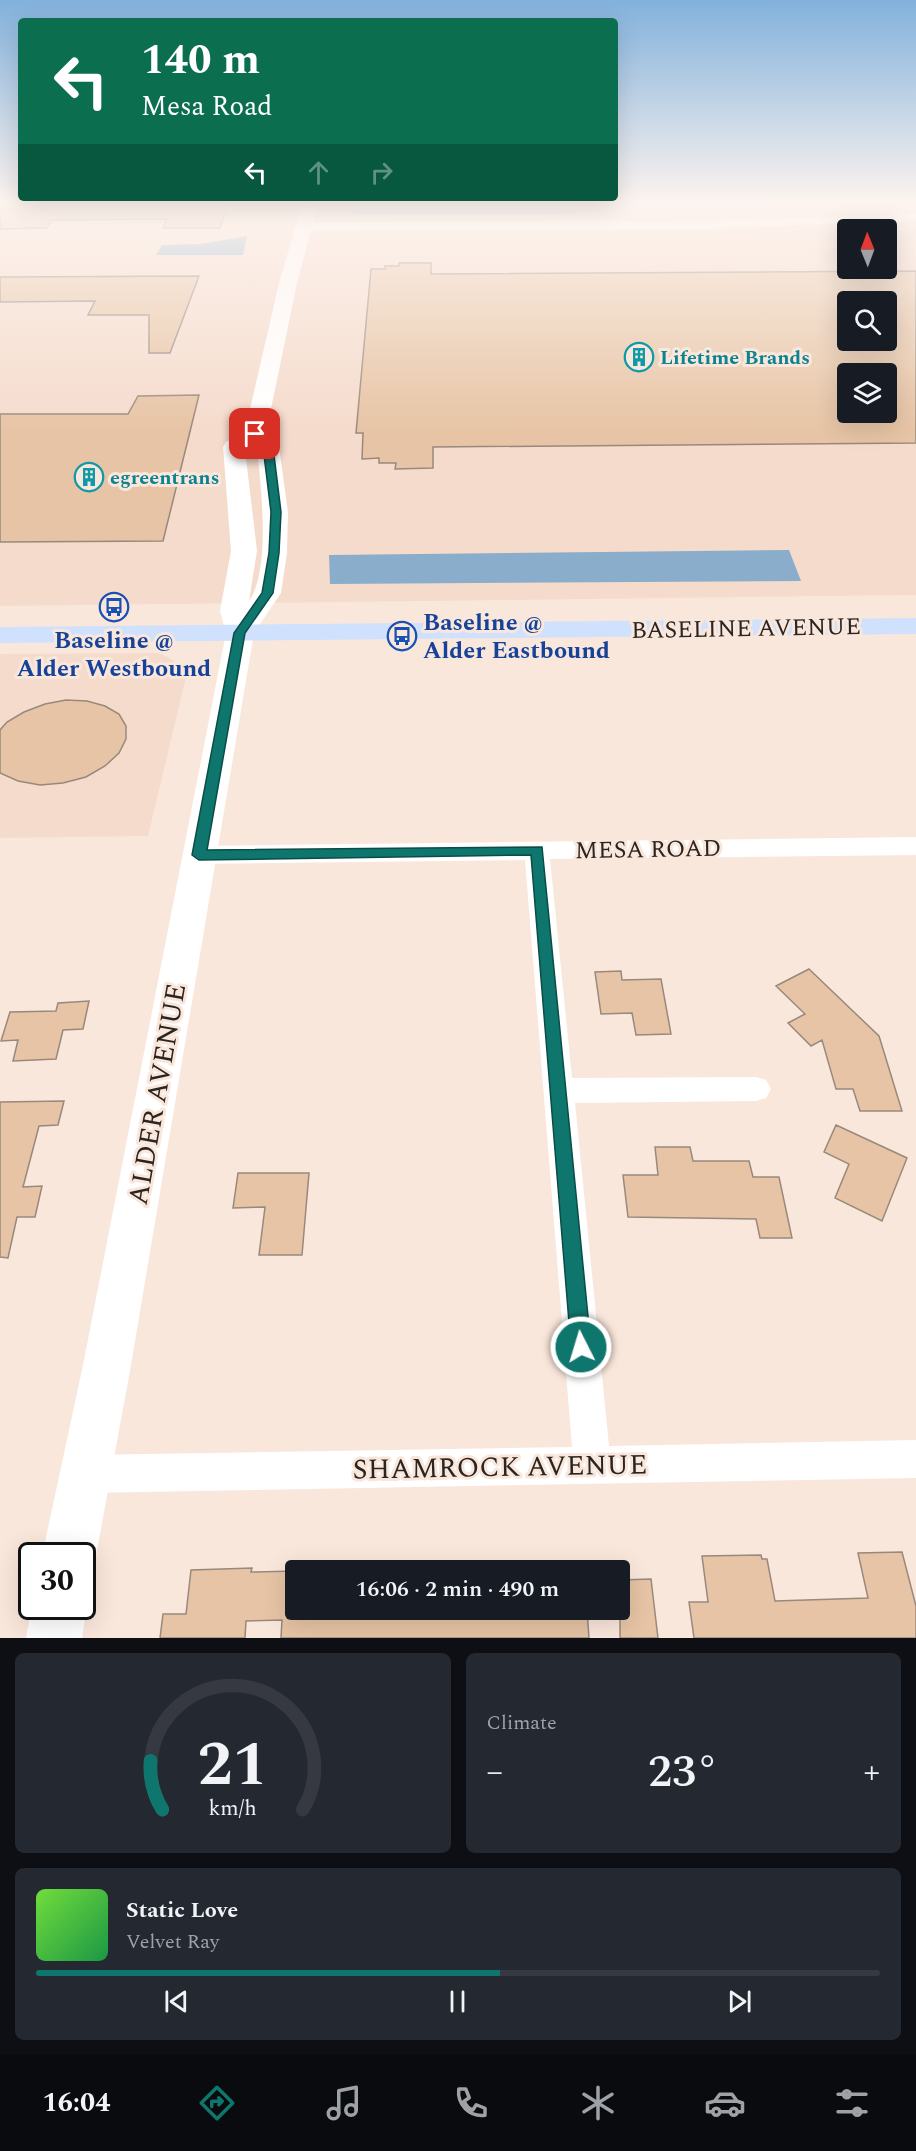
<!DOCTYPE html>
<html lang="en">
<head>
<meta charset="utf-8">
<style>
	body { margin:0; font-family:Spectral,serif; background:#242831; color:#f1f3f6; height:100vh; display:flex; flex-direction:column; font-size:22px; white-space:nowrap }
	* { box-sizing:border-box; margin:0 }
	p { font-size:20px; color:#9ea1a6 }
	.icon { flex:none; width:33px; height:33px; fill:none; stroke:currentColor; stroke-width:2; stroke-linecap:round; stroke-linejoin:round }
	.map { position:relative; height:1638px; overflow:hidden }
	.drawer { display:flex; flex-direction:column; gap:15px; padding:15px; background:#0d0f14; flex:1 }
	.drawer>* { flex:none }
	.banner { position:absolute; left:18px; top:18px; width:600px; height:183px; border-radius:6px; box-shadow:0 6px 24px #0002; background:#0b6e4f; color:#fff; overflow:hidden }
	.needle { width:39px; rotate:359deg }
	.controls { position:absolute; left:837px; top:219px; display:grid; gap:12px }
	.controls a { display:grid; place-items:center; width:60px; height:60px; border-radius:6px; background:#171b24; box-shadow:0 6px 24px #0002; font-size:30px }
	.speed { position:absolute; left:18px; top:1542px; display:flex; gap:12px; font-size:30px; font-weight:700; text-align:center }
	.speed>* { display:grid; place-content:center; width:78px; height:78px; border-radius:50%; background:#171b24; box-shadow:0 6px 24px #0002; line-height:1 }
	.speed .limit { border:3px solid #111; border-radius:9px; background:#fff; color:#111 }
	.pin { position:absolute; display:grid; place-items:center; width:51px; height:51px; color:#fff; margin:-26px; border-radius:12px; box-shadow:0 3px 9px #0006 }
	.me { position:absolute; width:66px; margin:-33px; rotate:355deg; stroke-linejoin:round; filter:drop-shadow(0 0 4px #0008) }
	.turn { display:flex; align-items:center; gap:21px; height:126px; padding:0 24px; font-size:27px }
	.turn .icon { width:78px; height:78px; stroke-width:2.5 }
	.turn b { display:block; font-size:42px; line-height:51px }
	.lanes { display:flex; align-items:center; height:57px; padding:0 24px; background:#0003; justify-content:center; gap:30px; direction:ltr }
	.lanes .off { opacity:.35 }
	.big { font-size:45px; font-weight:600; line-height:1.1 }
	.drawer .tile { flex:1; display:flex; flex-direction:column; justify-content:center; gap:9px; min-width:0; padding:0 21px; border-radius:9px; background:#242831 }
	.drawer .dial { align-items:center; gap:0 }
	.dial svg { height:156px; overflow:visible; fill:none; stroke:#363941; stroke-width:7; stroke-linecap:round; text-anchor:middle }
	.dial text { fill:#f1f3f6; stroke:none }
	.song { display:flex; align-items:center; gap:18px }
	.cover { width:72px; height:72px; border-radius:9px; background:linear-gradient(135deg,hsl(100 70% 55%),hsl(140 70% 35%)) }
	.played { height:6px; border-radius:3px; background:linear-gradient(90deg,#0f766e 55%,#363941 55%) }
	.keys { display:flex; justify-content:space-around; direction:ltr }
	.heat { display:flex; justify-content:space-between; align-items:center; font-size:33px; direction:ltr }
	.drawer .tiles { flex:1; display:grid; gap:15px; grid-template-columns:1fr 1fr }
	.tile:last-child { grid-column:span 2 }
	.trip { position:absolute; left:285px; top:1560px; width:345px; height:60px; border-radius:6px; background:#171b24; box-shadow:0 6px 24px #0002; font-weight:600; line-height:60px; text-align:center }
	.tab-bar { display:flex; height:96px; justify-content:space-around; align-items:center; background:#090b0e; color:#9ea1a6 }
	.tab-bar .icon { width:42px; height:42px }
	.tab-bar .selected { color:#0f766e }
	.tab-bar b { font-size:27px; color:#f1f3f6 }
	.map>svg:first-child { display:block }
	.built { fill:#f5dbcc; fill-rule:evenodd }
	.water { fill:#89adca }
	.building { fill:#e7c4a5; stroke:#98897d; stroke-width:1.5; fill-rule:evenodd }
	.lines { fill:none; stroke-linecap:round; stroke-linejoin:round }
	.street { fill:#fff; fill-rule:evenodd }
	.secondary { fill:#fff; fill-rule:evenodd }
	.primary { fill:#d0e1fd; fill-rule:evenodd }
	.route { fill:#0f766e; stroke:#0a4d48; stroke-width:1.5 }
	.labels { text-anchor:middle; stroke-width:6; stroke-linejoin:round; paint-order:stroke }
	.far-culture-label { font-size:20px; font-weight:bold; fill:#0d838f; stroke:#fae7dc; text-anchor:start }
	.transit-label { font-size:24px; font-weight:bold; fill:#164399; stroke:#fae7dc; text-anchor:start }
	.street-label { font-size:24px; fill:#2b2521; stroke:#fae7dc }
	.near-street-label { font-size:28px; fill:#2b2521; stroke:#fae7dc }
</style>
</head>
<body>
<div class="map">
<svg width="916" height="1638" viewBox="0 0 916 1638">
	<rect width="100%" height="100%" fill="#fae7dc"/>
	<!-- built -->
	<path class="built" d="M 0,201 L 916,201 L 916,595 L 0,606 ZM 848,230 L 886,230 L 886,268 L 848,268 ZM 848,302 L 886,302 L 886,340 L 848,340 ZM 848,374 L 886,374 L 886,412 L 848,412 Z
		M 160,653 L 188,669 L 148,836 L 0,838 L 0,654 Z"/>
	<!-- water -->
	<path class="water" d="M 576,201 L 577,213 L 561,214 L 364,215 L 343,211 L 350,207 L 350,202 Z
		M 247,236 L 243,255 L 156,255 L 162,245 L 201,244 Z
		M 789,550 L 801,581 L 330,584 L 329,555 Z"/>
	<!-- building -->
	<path class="building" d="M 6,201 L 230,201 L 220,228 L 163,228 L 167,219 L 52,220 L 47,228 L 0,229 L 0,209 Z
		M 399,263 L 431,263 L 431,274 L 916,271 L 916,443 L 433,447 L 433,468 L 395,469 L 396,463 L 379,463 L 379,458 L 362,459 L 363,433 L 356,433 L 371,269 L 385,269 L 385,266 L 399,266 ZM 848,302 L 886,302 L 886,340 L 848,340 ZM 848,374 L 886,374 L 886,412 L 848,412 Z
		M 199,276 L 170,353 L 149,353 L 149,315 L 88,315 L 95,301 L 0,302 L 0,277 Z
		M 199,395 L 163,541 L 0,542 L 0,414 L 128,414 L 138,396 Z
		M 66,700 L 87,701 L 105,706 L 119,714 L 126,726 L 126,739 L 119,753 L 105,766 L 86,777 L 63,783 L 40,785 L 18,781 L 0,773 L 0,730 L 7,722 L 24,712 L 45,704 Z
		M 809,969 L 879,1036 L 902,1111 L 860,1111 L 853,1089 L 836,1089 L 822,1040 L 811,1046 L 788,1023 L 805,1014 L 776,986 Z
		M 621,971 L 622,980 L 661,979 L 671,1034 L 636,1035 L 632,1013 L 601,1014 L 595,972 Z
		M 89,1001 L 83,1029 L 63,1030 L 56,1059 L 13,1061 L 18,1040 L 1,1041 L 10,1012 L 56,1011 L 58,1003 Z
		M 64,1101 L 58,1125 L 39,1126 L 23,1187 L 42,1186 L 35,1217 L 17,1217 L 8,1258 L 0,1257 L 0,1102 Z
		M 836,1125 L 907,1158 L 882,1221 L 835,1198 L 849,1164 L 824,1152 Z
		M 655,1147 L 690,1147 L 693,1161 L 749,1161 L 753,1177 L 779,1177 L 792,1238 L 760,1238 L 756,1219 L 628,1217 L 623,1175 L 658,1175 Z
		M 238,1173 L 309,1173 L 302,1255 L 259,1255 L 265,1207 L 233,1208 Z
		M 902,1552 L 916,1606 L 916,1638 L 694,1638 L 689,1602 L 708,1602 L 702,1556 L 761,1555 L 762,1559 L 767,1559 L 775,1601 L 868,1598 L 858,1553 Z
		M 252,1568 L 251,1572 L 296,1571 L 296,1610 L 587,1610 L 589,1638 L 281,1638 L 282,1620 L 246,1621 L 245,1638 L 160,1638 L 163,1614 L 186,1614 L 191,1570 Z
		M 651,1579 L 658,1638 L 620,1638 L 620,1580 Z"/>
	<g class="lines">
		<!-- street -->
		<path class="street" d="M 916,214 L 916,220 L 708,229 L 305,230 L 299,226 L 305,222 L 708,221 Z
			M 916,837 L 916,855 L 550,859 L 572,1078 L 756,1077 L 766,1080 L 771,1089 L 766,1098 L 756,1101 L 575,1103 L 609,1446 L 916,1440 L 916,1478 L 84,1493 L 71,1487 L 65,1474 L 71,1461 L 84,1455 L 572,1447 L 525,860 L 199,864 L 190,861 L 187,855 L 190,849 L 199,846 Z"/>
		<!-- secondary -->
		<path class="secondary" d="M 303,201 L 319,201 L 297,283 L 266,433 L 279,447 L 288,512 L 287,553 L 281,593 L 254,633 L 131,1365 L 96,1556 L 88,1575 L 82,1577 L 82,1556 L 42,1556 L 83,1365 L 226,633 L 220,611 L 231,551 L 223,447 L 226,442 L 245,431 L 279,283 ZM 253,445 L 257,449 C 261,486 271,570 249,601 L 257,551 L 245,450 Z
			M 82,1596 L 87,1606 L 82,1638 L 26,1638 L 32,1606 L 82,1606 Z"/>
		<!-- primary -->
		<path class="primary" d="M 916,618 L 916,634 L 0,643 L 0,627 Z"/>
	</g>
	<!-- sky -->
	<linearGradient id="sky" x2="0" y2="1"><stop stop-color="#82b1dc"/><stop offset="0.47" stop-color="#fdf4ef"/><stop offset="1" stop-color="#fdf4ef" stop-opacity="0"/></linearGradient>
	<rect width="916" height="431" fill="url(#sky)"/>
	<!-- route -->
	<path class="route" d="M 252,432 L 259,432 L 273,447 L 281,512 L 279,553 L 273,593 L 245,633 L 207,850 L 542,847 L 591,1347 L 588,1354 L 581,1357 L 574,1354 L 571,1347 L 531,855 L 199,860 L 192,855 L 234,633 L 262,593 L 269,553 L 271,512 L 263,447 L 252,436 Z"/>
	<!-- icons -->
	<defs>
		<g id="building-ring" transform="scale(1.5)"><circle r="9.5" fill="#fae7dc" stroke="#0f9aa8" stroke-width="1.5"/><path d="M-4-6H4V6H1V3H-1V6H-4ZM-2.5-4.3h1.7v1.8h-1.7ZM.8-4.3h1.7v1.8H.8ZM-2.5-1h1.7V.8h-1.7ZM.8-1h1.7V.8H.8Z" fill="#0f9aa8"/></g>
		<g id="bus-ring" transform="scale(1.5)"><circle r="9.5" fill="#fae7dc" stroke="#1a4fb4" stroke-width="1.5"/><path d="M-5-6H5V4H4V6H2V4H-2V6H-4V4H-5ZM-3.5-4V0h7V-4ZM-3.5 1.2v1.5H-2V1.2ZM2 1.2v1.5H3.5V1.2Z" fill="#1a4fb4"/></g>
	</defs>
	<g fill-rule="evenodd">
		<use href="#building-ring" x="639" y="357"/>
		<use href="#building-ring" x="89" y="477"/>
		<use href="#bus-ring" x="114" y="607"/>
		<use href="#bus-ring" x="402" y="636"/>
	</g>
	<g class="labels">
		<!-- far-culture labels -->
		<g class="far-culture-label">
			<text x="660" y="364">Lifetime Brands</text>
			<text x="110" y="484">egreentrans</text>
		</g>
		<!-- transit labels -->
		<g class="transit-label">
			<text x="423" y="630">Baseline @<tspan x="423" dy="28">Alder Eastbound</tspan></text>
			<text x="114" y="648" text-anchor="middle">Baseline @<tspan x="114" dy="28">Alder Westbound</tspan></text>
		</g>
		<!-- street labels -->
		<g class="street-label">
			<text transform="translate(746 628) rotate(-1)" y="8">BASELINE AVENUE</text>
			<text transform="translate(648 849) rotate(-1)" y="8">MESA ROAD</text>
		</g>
		<!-- near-street labels -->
		<g class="near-street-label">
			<text transform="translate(156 1094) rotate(-80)" y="10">ALDER AVENUE</text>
			<text transform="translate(500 1466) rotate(-1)" y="10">SHAMROCK AVENUE</text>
		</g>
	</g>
</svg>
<div class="controls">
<a><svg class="needle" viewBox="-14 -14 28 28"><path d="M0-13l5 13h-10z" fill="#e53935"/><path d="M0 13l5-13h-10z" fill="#9ea1a6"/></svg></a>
<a><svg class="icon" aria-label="search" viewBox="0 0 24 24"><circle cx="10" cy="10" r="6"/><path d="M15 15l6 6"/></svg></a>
<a><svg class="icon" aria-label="layers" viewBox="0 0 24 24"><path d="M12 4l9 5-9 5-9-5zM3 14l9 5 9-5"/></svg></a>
</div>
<div class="speed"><div class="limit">30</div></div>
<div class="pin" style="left:255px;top:434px;background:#d93025"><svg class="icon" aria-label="arrive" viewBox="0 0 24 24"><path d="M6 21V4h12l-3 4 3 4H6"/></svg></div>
<svg class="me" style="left:581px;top:1347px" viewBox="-20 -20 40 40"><circle r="17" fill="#0f766e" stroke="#fff" stroke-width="3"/><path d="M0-11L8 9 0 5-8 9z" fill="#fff"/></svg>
<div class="trip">16:06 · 2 min · 490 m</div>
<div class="banner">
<div class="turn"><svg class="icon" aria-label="left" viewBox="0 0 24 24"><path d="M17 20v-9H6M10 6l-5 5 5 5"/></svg><div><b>140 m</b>Mesa Road</div></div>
<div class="lanes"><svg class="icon" aria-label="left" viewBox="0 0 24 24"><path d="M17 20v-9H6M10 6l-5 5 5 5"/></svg><svg class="icon off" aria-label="ahead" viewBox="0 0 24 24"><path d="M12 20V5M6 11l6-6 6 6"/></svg><svg class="icon off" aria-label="right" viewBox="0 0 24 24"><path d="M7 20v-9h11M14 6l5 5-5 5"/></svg></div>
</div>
</div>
<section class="drawer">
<div class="tiles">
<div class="tile dial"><svg viewBox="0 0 100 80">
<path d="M14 69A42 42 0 1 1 86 69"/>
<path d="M14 69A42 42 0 0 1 8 44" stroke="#0f766e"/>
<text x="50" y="56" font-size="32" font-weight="700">21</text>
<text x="50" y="72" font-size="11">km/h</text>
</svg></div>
<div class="tile"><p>Climate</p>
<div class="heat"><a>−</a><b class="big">23°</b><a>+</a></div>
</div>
<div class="tile">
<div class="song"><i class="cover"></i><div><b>Static Love</b><p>Velvet Ray</p></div></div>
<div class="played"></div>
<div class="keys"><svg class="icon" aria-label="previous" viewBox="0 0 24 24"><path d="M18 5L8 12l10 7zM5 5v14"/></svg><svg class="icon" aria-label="pause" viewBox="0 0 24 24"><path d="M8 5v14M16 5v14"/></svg><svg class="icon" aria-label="next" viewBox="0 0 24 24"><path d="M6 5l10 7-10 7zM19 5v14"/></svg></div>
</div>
</div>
</section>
<nav class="tab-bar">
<b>16:04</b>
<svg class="icon selected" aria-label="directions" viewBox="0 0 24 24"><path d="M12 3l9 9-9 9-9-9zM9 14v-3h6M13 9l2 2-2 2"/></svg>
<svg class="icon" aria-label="music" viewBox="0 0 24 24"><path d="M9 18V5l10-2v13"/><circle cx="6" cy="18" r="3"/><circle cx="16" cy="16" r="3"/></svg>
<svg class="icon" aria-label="phone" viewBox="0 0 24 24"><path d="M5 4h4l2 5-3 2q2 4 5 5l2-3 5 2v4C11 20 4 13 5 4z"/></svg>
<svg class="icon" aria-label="climate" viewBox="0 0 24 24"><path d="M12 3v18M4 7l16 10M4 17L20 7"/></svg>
<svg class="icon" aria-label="car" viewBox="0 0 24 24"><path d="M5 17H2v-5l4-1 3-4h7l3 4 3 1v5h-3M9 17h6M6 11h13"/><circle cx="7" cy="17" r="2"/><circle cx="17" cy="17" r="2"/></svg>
<svg class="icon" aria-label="filters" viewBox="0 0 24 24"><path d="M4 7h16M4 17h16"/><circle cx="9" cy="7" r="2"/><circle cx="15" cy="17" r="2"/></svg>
</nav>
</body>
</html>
